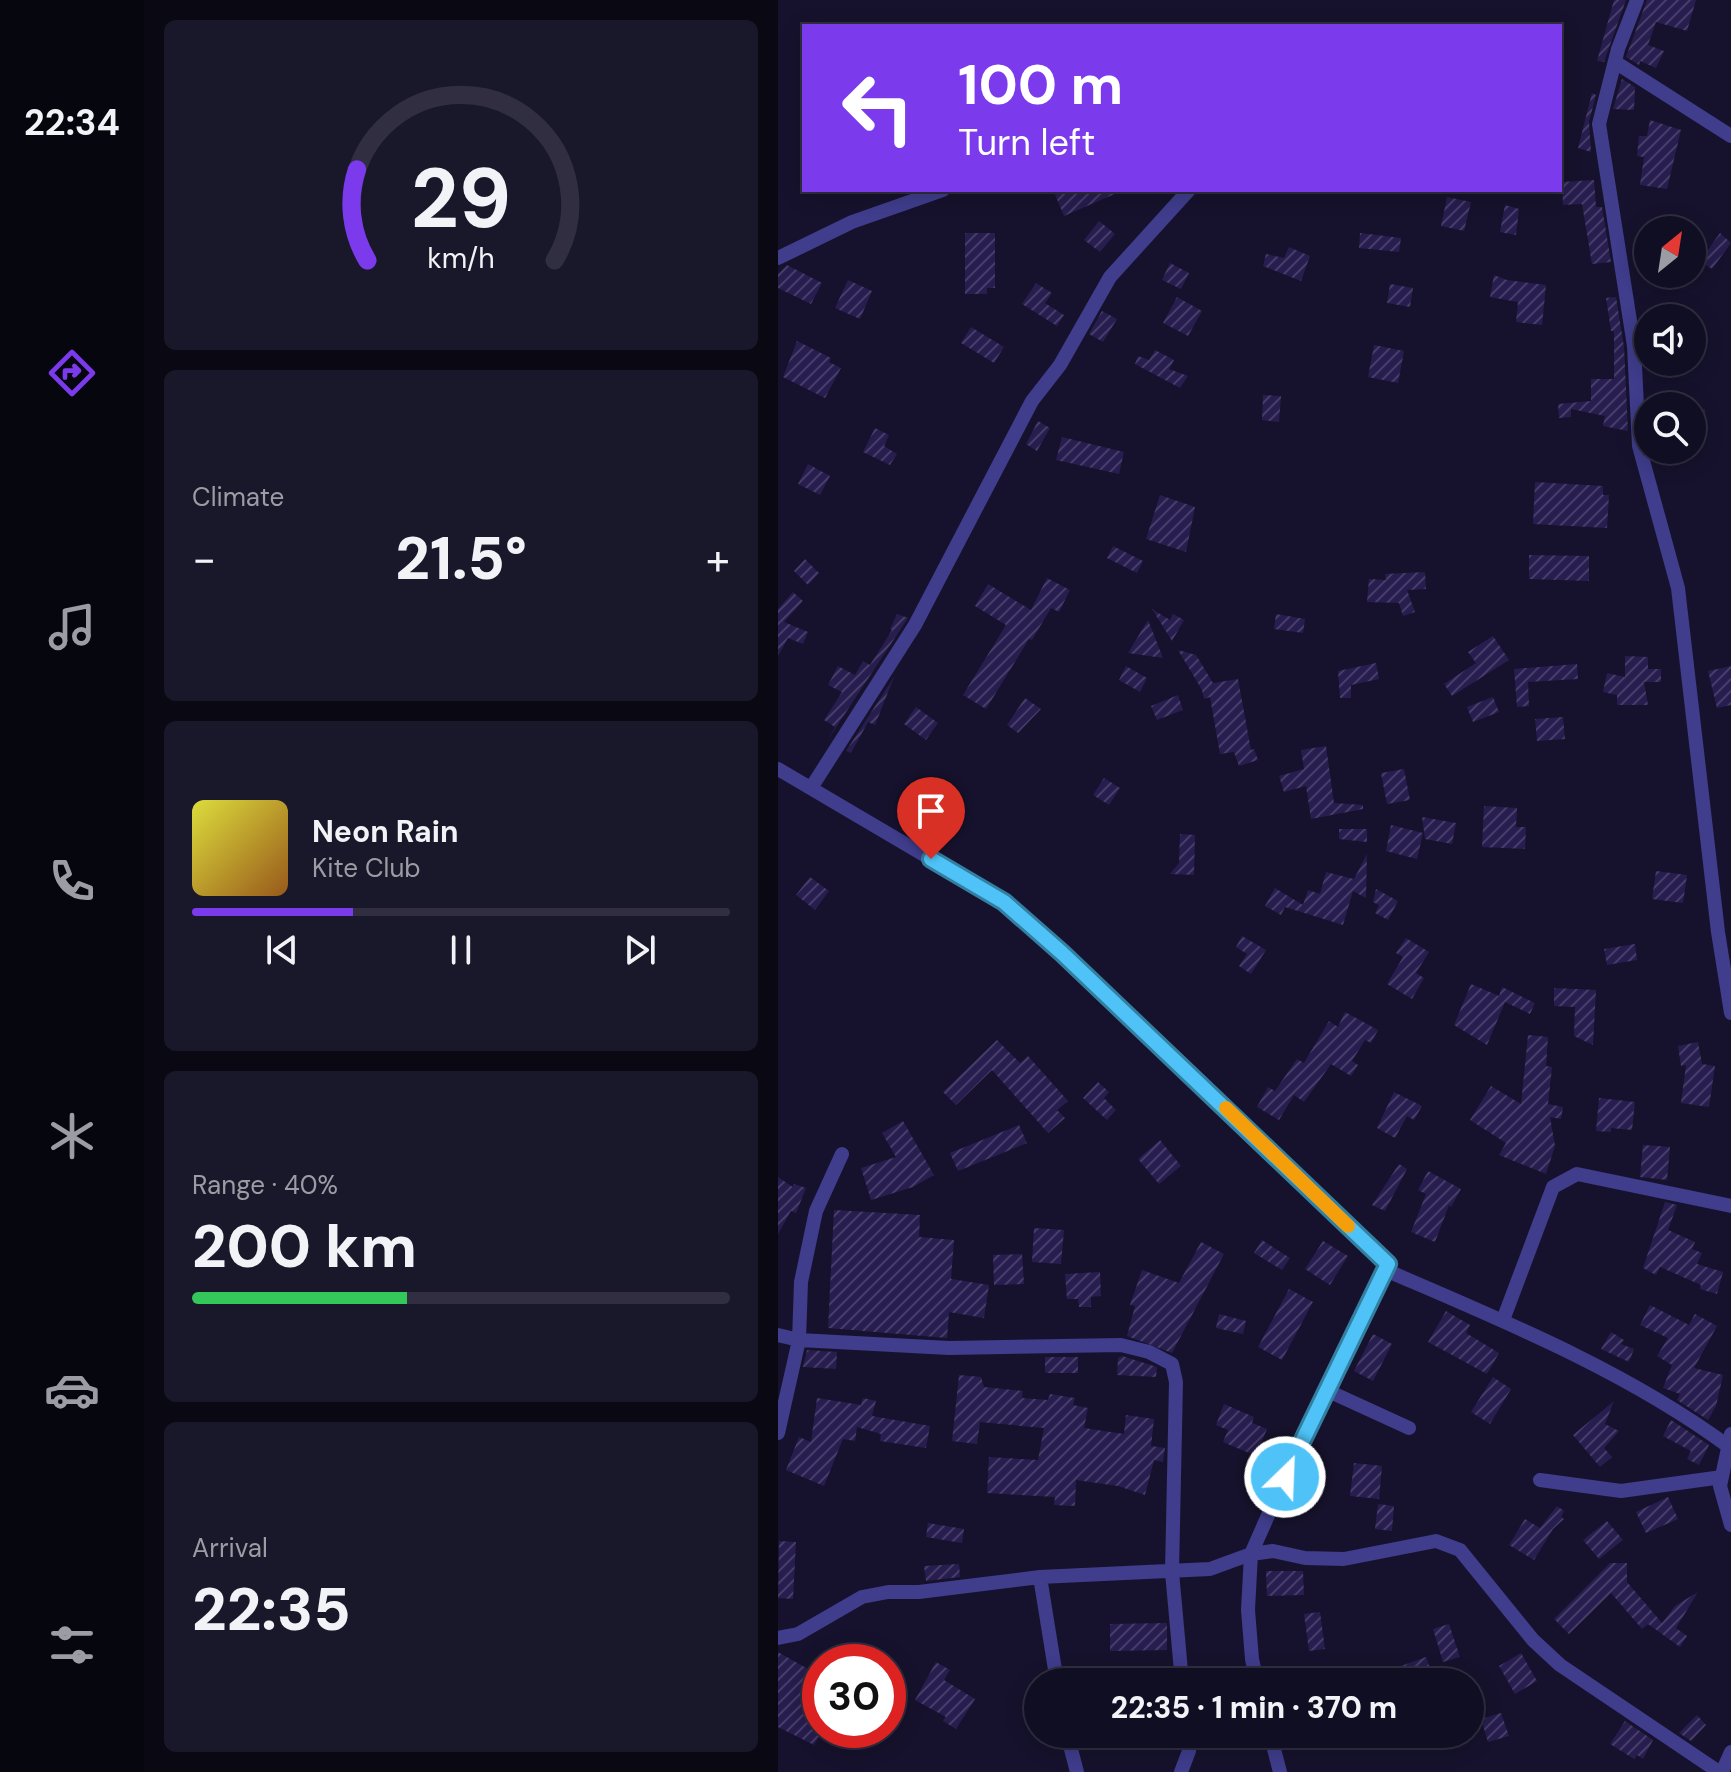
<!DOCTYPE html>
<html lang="en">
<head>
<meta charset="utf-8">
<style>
	body { margin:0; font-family:"DM Sans",sans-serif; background:#19172a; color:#f1f3f6; height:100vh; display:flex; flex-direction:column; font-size:30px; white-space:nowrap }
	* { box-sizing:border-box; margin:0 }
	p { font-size:26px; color:#9c9ca5 }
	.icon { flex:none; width:44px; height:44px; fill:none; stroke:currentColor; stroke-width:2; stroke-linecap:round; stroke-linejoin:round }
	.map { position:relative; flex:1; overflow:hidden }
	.drawer { display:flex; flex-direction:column; gap:20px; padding:20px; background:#090813; width:634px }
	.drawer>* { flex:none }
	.banner { position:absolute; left:24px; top:24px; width:760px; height:168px; border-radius:0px; box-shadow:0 4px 20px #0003,0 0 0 2px #302e40; background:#7c3aed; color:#fff; overflow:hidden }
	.needle { width:52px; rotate:30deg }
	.controls { position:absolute; left:856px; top:216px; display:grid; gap:16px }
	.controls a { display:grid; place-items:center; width:72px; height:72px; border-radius:50%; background:#100e22; box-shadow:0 4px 20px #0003,0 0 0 2px #302e40; font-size:40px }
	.speed { position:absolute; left:24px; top:1644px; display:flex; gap:16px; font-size:40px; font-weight:700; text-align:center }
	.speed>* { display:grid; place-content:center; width:104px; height:104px; border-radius:50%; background:#100e22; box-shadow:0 4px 20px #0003,0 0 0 2px #302e40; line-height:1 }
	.speed .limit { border:12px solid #d22; background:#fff; color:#111 }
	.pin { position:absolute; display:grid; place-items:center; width:68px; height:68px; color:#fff; margin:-82px -34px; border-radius:50% 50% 50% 0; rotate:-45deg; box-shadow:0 0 8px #0007 }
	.pin .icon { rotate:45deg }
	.me { position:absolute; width:88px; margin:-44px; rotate:24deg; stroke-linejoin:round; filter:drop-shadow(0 0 6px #0008) }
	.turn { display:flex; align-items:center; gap:28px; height:168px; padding:0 24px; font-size:36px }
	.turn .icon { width:104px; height:104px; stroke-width:2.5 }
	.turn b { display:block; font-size:56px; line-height:68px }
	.big { font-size:60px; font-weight:800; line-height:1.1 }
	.drawer .widget { flex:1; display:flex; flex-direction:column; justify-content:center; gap:12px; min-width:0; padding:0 28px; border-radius:12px; background:#19172a }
	.drawer .dial { align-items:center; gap:0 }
	.dial svg { height:208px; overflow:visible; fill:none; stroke:#302e40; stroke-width:7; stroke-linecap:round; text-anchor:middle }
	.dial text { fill:#f1f3f6; stroke:none }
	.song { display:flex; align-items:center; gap:24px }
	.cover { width:96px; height:96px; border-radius:12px; background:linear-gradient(135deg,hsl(60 70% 55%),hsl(30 70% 35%)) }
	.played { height:8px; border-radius:4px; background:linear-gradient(90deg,#7c3aed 30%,#302e40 30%) }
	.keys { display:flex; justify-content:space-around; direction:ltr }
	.heat { display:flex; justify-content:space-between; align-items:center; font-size:44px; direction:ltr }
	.charge { height:12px; border-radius:6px; background:linear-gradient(90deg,#34c759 40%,#302e40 0) }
	.trip { position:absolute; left:246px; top:1668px; width:460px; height:80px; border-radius:40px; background:#100e22; box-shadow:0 4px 20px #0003,0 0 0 2px #302e40; font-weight:800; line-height:80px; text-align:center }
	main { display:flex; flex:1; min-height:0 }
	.menu { display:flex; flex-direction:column; width:144px; justify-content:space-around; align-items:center; background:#06060e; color:#9c9ca5 }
	.menu .icon { width:56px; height:56px }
	.menu .on { color:#7c3aed }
	.menu b { font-size:36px; color:#f1f3f6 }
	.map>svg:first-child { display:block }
	.building { fill:url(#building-hatch) }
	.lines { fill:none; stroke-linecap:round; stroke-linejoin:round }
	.minor { stroke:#3f3d8c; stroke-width:14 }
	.route-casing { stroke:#337fa1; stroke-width:20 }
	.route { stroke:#4fc3f7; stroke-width:14 }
	.slow { stroke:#f59e0b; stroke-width:14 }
</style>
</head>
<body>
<main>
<nav class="menu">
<b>22:34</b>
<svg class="icon on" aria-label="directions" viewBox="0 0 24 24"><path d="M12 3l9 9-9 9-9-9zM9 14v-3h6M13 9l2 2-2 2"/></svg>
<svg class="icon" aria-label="music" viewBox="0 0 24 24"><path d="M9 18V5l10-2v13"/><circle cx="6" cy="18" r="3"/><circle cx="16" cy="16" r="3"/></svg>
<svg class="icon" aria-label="phone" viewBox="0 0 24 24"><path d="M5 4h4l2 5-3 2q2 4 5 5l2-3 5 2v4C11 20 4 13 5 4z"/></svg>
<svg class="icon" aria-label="climate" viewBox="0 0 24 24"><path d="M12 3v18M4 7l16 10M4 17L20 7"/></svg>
<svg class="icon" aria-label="car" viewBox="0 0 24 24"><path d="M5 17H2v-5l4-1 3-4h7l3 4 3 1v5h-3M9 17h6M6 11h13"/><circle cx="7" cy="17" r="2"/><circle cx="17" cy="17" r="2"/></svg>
<svg class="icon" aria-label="filters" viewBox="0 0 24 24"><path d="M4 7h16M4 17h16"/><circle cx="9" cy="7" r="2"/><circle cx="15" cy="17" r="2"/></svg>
</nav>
<section class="drawer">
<div class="widget dial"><svg viewBox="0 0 100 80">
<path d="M14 69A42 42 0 1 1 86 69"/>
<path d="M14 69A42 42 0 0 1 10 34" stroke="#7c3aed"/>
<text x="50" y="56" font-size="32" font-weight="700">29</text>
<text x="50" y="72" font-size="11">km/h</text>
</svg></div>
<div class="widget"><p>Climate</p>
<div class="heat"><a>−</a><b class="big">21.5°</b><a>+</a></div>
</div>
<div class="widget">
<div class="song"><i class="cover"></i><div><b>Neon Rain</b><p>Kite Club</p></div></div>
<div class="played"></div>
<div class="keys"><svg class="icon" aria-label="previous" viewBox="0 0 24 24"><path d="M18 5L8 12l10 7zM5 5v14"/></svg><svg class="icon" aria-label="pause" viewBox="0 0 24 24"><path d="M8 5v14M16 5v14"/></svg><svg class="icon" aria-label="next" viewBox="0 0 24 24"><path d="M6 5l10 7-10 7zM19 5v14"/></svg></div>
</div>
<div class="widget"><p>Range · 40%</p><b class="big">200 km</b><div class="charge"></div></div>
<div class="widget"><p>Arrival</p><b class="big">22:35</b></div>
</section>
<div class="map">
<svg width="953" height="1772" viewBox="0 0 953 1772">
	<defs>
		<pattern id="building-hatch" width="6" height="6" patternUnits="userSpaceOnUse" patternTransform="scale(2)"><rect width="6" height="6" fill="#271d4e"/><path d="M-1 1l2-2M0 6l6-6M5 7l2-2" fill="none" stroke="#463d69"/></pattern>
	</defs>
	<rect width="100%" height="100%" fill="#16122d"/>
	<!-- building -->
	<path class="building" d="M 836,0 L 848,0 L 826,62 L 819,61 Z
		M 869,0 L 918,0 L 909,31 L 878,22 L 870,45 L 886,51 L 878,68 L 862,61 L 861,65 L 848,57 Z
		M 844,79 L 857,87 L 856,110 L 835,109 Z
		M 814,93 L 818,95 L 811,122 L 813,152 L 800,148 Z
		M 872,120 L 903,130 L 889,189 L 862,185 L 866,157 L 859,156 L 861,136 L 869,136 Z
		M 816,180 L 818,207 L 824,207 L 833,262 L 814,264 L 804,204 L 785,205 L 784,182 Z
		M 275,190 L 346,190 L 286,216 Z
		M 669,197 L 693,202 L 686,231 L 663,226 Z
		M 727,205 L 741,209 L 738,235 L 722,232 Z
		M 321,221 L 337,234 L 322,252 L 306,240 Z
		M 187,233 L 217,233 L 217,288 L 209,288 L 209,294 L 187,294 Z
		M 582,233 L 623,238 L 621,252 L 581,248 Z
		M 942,233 L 953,243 L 934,269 L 922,261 Z
		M 511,247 L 532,256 L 523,281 L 485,266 L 488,254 L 506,258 Z
		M 392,263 L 411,273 L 403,289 L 384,280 Z
		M 9,265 L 44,283 L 33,304 L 0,288 L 0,274 Z
		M 716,275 L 729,280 L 768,285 L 764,325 L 738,322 L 740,302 L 712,297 Z
		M 70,280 L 94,291 L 82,319 L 57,308 Z
		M 258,283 L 274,293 L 267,303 L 286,315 L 279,326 L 244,304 Z
		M 612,284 L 635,288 L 632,307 L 609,303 Z
		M 399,297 L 424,311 L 410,336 L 385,323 Z
		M 838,297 L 846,347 L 850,431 L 825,426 L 827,416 L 793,409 L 793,417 L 781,418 L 780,404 L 813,401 L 813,379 L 836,379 L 836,331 L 833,331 L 828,298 Z
		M 324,311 L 339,319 L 325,342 L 311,334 Z
		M 193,327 L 226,347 L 216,363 L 183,343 Z
		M 19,341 L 53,358 L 51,362 L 63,368 L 47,398 L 5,377 Z
		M 596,345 L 626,351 L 620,383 L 590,377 Z
		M 377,350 L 396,360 L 391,369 L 410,376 L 402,388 L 357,364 L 360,356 L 371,360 Z
		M 485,395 L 503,396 L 501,422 L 484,420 Z
		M 914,409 L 927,409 L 928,440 L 914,440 Z
		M 260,421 L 272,428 L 259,451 L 248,444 Z
		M 97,428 L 111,435 L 106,446 L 119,454 L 112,465 L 85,452 Z
		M 284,437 L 346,452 L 341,474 L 278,460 Z
		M 30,464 L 52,476 L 42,495 L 20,484 Z
		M 757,482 L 825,486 L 825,495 L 831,495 L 829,528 L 755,524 Z
		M 382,495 L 417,507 L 408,552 L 368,539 Z
		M 335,546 L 365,561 L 359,573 L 329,558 Z
		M 751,555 L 811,556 L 811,581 L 751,579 Z
		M 27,559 L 41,573 L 30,585 L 16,571 Z
		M 647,572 L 648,589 L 629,590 L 637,612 L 625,616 L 621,603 L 589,602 L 591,579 L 608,580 L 607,574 Z
		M 269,578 L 292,590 L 281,612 L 273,608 L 254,640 L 251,639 L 208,709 L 185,695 L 228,625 L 197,606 L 210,584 L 253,610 Z
		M 15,592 L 25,601 L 6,622 L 30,632 L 25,644 L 10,638 L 0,656 L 0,609 Z
		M 374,609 L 392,620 L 395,614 L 406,620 L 394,641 Z
		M 119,614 L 130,618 L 49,741 L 57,727 L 46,720 L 64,692 L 50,685 L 60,666 L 77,675 L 85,661 L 92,665 L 114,630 L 112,629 Z
		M 498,614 L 527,619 L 525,633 L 496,629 Z
		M 370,620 L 385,658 L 350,653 Z
		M 715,636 L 731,660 L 674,696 L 666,684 L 698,663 L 690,652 Z
		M 400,650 L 418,655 L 435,683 L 460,679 L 473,750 L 476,749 L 480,760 L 461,766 L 456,752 L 442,754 L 432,697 L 426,699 L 424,690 Z
		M 847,656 L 870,657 L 870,669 L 883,669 L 883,682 L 866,682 L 870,705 L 839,705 L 839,695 L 825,692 L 829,673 L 847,677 Z
		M 598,663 L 601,679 L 573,685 L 573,698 L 562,698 L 560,671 Z
		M 799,664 L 800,679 L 750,682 L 751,706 L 739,707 L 736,669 Z
		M 348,666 L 369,678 L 362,692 L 341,680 Z
		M 953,666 L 953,705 L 939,708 L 930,671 Z
		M 116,677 L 97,725 L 90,722 L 73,753 L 68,751 Z
		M 400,695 L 405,710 L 379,720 L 373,706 Z
		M 715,697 L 721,712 L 695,722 L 689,707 Z
		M 247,698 L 263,709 L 240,733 L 229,725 Z
		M 138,707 L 160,723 L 148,740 L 126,724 Z
		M 785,717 L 787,739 L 759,741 L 757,719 Z
		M 548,746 L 556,803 L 585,805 L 585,809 L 533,819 L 528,786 L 506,792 L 501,776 L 526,769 L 523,750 Z
		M 626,769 L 632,800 L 609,804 L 603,773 Z
		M 326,778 L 342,788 L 331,805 L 315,795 Z
		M 706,806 L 739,808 L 738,827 L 748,827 L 747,849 L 704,847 Z
		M 644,817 L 678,823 L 674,844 L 647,839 Z
		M 613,825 L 645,833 L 639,859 L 608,851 Z
		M 561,829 L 589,829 L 589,842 L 561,839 Z
		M 402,834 L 417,835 L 416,875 L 392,874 L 401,863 Z
		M 589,854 L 588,898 L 575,891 L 565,925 L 507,907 L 503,915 L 487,906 L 497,888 L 525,905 L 530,890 L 542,894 L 548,872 L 576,879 Z
		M 878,871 L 909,875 L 905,903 L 874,899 Z
		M 32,877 L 51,891 L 37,910 L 18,895 Z
		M 598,889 L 620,901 L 610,920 L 597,913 L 601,905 L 595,902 Z
		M 464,936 L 488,950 L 473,974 L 461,966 L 469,954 L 458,947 Z
		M 628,938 L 651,952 L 638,973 L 646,978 L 634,999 L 609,984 L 625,957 L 618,953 Z
		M 857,944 L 859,960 L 829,965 L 826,949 Z
		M 693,984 L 721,996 L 724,987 L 757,1003 L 752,1014 L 727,1002 L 709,1045 L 676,1025 Z
		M 776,988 L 818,990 L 815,1045 L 796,1036 L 797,1007 L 776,1006 Z
		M 567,1012 L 600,1030 L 593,1043 L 587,1040 L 574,1061 L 580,1065 L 573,1076 L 553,1064 L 526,1102 L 516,1095 L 501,1120 L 479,1107 L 490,1087 L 497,1091 L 519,1059 L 526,1063 L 551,1021 L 560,1027 Z
		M 750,1035 L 770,1037 L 768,1066 L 774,1067 L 770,1104 L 785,1107 L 783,1119 L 772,1117 L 777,1146 L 768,1174 L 721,1155 L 728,1143 L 692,1120 L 713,1086 L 743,1104 Z
		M 219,1040 L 242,1063 L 250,1056 L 290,1101 L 279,1110 L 287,1118 L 270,1133 L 214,1070 L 178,1105 L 165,1092 Z
		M 920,1042 L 924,1064 L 937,1066 L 931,1107 L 903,1103 L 908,1065 L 903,1066 L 900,1046 Z
		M 320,1082 L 331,1092 L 326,1098 L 338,1110 L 329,1120 L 305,1098 Z
		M 616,1092 L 644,1106 L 636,1120 L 629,1116 L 617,1138 L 599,1128 Z
		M 821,1098 L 857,1102 L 854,1130 L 833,1128 L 833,1132 L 818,1131 Z
		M 125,1121 L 156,1175 L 135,1187 L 93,1200 L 83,1168 L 118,1157 L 104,1133 Z
		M 241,1125 L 249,1143 L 180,1171 L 172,1153 Z
		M 382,1140 L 403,1166 L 381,1184 L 360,1159 Z
		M 865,1145 L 892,1147 L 889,1180 L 862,1177 Z
		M 621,1164 L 629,1169 L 607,1211 L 594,1205 Z
		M 650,1171 L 683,1189 L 673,1207 L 671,1205 L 657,1242 L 633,1232 L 648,1194 L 640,1190 Z
		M 0,1177 L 15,1187 L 16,1184 L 28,1188 L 18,1213 L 13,1211 L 0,1234 Z
		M 887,1202 L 899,1205 L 890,1230 L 917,1242 L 914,1249 L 924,1253 L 919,1264 L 945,1272 L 939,1294 L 922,1289 L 923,1285 L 882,1267 L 878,1275 L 865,1268 Z
		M 56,1210 L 142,1215 L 141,1237 L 176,1240 L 173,1279 L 211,1285 L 206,1318 L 171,1312 L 169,1338 L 50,1328 Z
		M 256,1228 L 286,1230 L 283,1264 L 254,1262 Z
		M 484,1240 L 512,1258 L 504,1270 L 476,1253 Z
		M 545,1241 L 570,1256 L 552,1285 L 527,1269 Z
		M 423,1242 L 446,1254 L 394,1353 L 349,1336 L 357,1306 L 352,1305 L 364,1270 L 401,1283 Z
		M 244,1254 L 246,1284 L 216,1285 L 215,1255 Z
		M 322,1272 L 323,1296 L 313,1297 L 313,1307 L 301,1307 L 300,1299 L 289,1299 L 287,1274 Z
		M 511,1289 L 535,1302 L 504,1360 L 480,1347 Z
		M 872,1305 L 911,1325 L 917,1314 L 939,1326 L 916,1368 L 945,1375 L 938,1406 L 930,1420 L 899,1400 L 902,1394 L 885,1388 L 894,1365 L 879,1356 L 890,1338 L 862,1325 Z
		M 668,1311 L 692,1325 L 688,1333 L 721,1353 L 709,1374 L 650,1342 Z
		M 441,1314 L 468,1321 L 465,1334 L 438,1328 Z
		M 833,1332 L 846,1340 L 843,1344 L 856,1349 L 851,1362 L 823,1349 Z
		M 595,1334 L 614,1344 L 595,1381 L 576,1371 Z
		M 29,1350 L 59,1352 L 58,1369 L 25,1367 Z
		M 344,1356 L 379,1367 L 378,1377 L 339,1375 L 340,1358 Z
		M 267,1357 L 300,1357 L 300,1373 L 267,1373 Z
		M 181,1375 L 203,1377 L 206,1387 L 245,1391 L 244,1398 L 270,1400 L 272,1394 L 297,1398 L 295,1405 L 310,1408 L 306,1428 L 346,1434 L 348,1415 L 376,1419 L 373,1446 L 387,1448 L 385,1462 L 376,1460 L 367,1495 L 340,1486 L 298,1480 L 297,1506 L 276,1505 L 277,1497 L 209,1493 L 211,1457 L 260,1460 L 266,1428 L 202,1422 L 199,1444 L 174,1441 Z
		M 715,1377 L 733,1389 L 712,1424 L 693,1412 Z
		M 39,1398 L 83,1405 L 85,1398 L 98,1401 L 94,1416 L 152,1426 L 148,1448 L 102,1441 L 103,1434 L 79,1427 L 77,1441 L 65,1439 L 46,1486 L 8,1470 L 21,1437 L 33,1442 Z
		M 836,1401 L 827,1424 L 841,1431 L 826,1448 L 834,1457 L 822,1467 L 795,1435 Z
		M 446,1404 L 476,1417 L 474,1423 L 489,1429 L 478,1456 L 445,1442 L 450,1430 L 438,1425 Z
		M 893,1420 L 931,1445 L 921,1465 L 909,1459 L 913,1451 L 885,1436 Z
		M 576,1463 L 604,1466 L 601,1499 L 572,1496 Z
		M 890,1497 L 900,1519 L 868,1533 L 858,1512 Z
		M 600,1504 L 616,1506 L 614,1531 L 597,1529 Z
		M 779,1506 L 786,1511 L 783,1517 L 786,1519 L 775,1529 L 756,1560 L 731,1545 L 747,1519 L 762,1528 Z
		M 829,1521 L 845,1540 L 821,1559 L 805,1540 Z
		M 150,1523 L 186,1529 L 184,1543 L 148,1537 Z
		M 1,1541 L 18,1542 L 15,1599 L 0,1598 Z
		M 832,1563 L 849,1563 L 849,1582 L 884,1623 L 897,1606 L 920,1592 L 898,1628 L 909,1636 L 902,1647 L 870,1624 L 864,1629 L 833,1593 L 791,1634 L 776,1619 Z
		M 181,1564 L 182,1577 L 148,1581 L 146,1566 Z
		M 488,1571 L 525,1571 L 526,1595 L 489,1596 Z
		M 542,1612 L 547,1649 L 531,1651 L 526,1614 Z
		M 389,1623 L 389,1650 L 332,1651 L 332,1624 Z
		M 671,1624 L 682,1657 L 665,1662 L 655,1629 Z
		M 0,1652 L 39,1674 L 23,1700 L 42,1711 L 42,1735 L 36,1745 L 0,1727 Z
		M 743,1653 L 759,1681 L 737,1694 L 721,1666 Z
		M 648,1657 L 657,1682 L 628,1682 L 623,1666 Z
		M 158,1662 L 172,1670 L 166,1680 L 197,1699 L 178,1729 L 165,1721 L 168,1717 L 137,1700 Z
		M 723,1713 L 731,1736 L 710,1742 L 703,1719 Z
		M 919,1715 L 928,1725 L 913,1741 L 901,1733 Z
		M 847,1721 L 875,1740 L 865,1759 L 859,1755 L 856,1759 L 832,1744 Z"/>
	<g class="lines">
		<!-- minor -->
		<path class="minor" d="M 859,0 L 840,49 L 821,124 L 856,346 L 861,446 L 900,588 L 940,932 L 953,1013
			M 837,62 L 953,136
			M 0,258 L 74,222 L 165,190
			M 0,769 L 226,902 L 408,1069 L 610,1264 L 612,1272 C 728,1322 848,1371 950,1446
			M 33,788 L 137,625 L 254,401 L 282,365 L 332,277 L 411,190
			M 725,1320 L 775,1187 L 799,1174 L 953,1206
			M 0,1335 L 21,1340 L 171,1348 L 343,1345 L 371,1352 L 394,1364 L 398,1382 L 394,1572 L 404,1682
			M 548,1390 L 631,1428
			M 0,1433 L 21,1340 L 23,1282 L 38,1211 L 64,1154
			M 953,1434 L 942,1486 L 953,1525
			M 762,1480 L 843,1491 L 944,1477
			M 262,1577 L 279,1682
			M 0,1638 L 20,1634 L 84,1597 L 110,1592 L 141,1592 L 262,1577 L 432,1569 L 473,1554 L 495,1551 L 527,1558 L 566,1559 L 658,1541 L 682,1550 L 755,1640 L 782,1665 L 941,1772
			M 479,1682 L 474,1659 L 470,1610 L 473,1554 L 529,1427 L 610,1264
			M 289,1734 L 299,1772
			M 492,1734 L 502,1772
			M 403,1772 L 411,1751 L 409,1734
			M 944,1772 L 953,1752"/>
	</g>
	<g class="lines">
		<!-- route casing -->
		<g class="route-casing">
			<path id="route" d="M 153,859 L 226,902 L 284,953 L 610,1264 L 507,1477"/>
		</g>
		<!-- route -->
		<use href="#route" class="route"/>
		<!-- slow -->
		<path class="slow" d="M 448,1108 L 570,1226"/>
	</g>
</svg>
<div class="controls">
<a><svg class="needle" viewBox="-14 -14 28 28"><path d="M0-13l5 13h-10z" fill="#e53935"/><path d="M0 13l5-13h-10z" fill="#9c9ca5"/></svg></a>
<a><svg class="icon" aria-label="sound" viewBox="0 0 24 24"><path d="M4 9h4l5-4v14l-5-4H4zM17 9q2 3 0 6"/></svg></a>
<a><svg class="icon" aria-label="search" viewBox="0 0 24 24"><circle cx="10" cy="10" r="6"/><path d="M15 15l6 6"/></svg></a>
</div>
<div class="speed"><div class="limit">30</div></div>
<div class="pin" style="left:153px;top:859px;background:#d93025"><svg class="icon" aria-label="arrive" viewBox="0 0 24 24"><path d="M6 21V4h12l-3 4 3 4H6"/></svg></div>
<svg class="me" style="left:507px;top:1477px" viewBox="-20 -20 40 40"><circle r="17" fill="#4fc3f7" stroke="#fff" stroke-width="3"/><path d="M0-11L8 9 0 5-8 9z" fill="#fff"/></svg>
<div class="trip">22:35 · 1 min · 370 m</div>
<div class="banner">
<div class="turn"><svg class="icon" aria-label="left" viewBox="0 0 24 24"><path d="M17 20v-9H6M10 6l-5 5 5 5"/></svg><div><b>100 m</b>Turn left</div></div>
</div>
</div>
</main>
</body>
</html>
